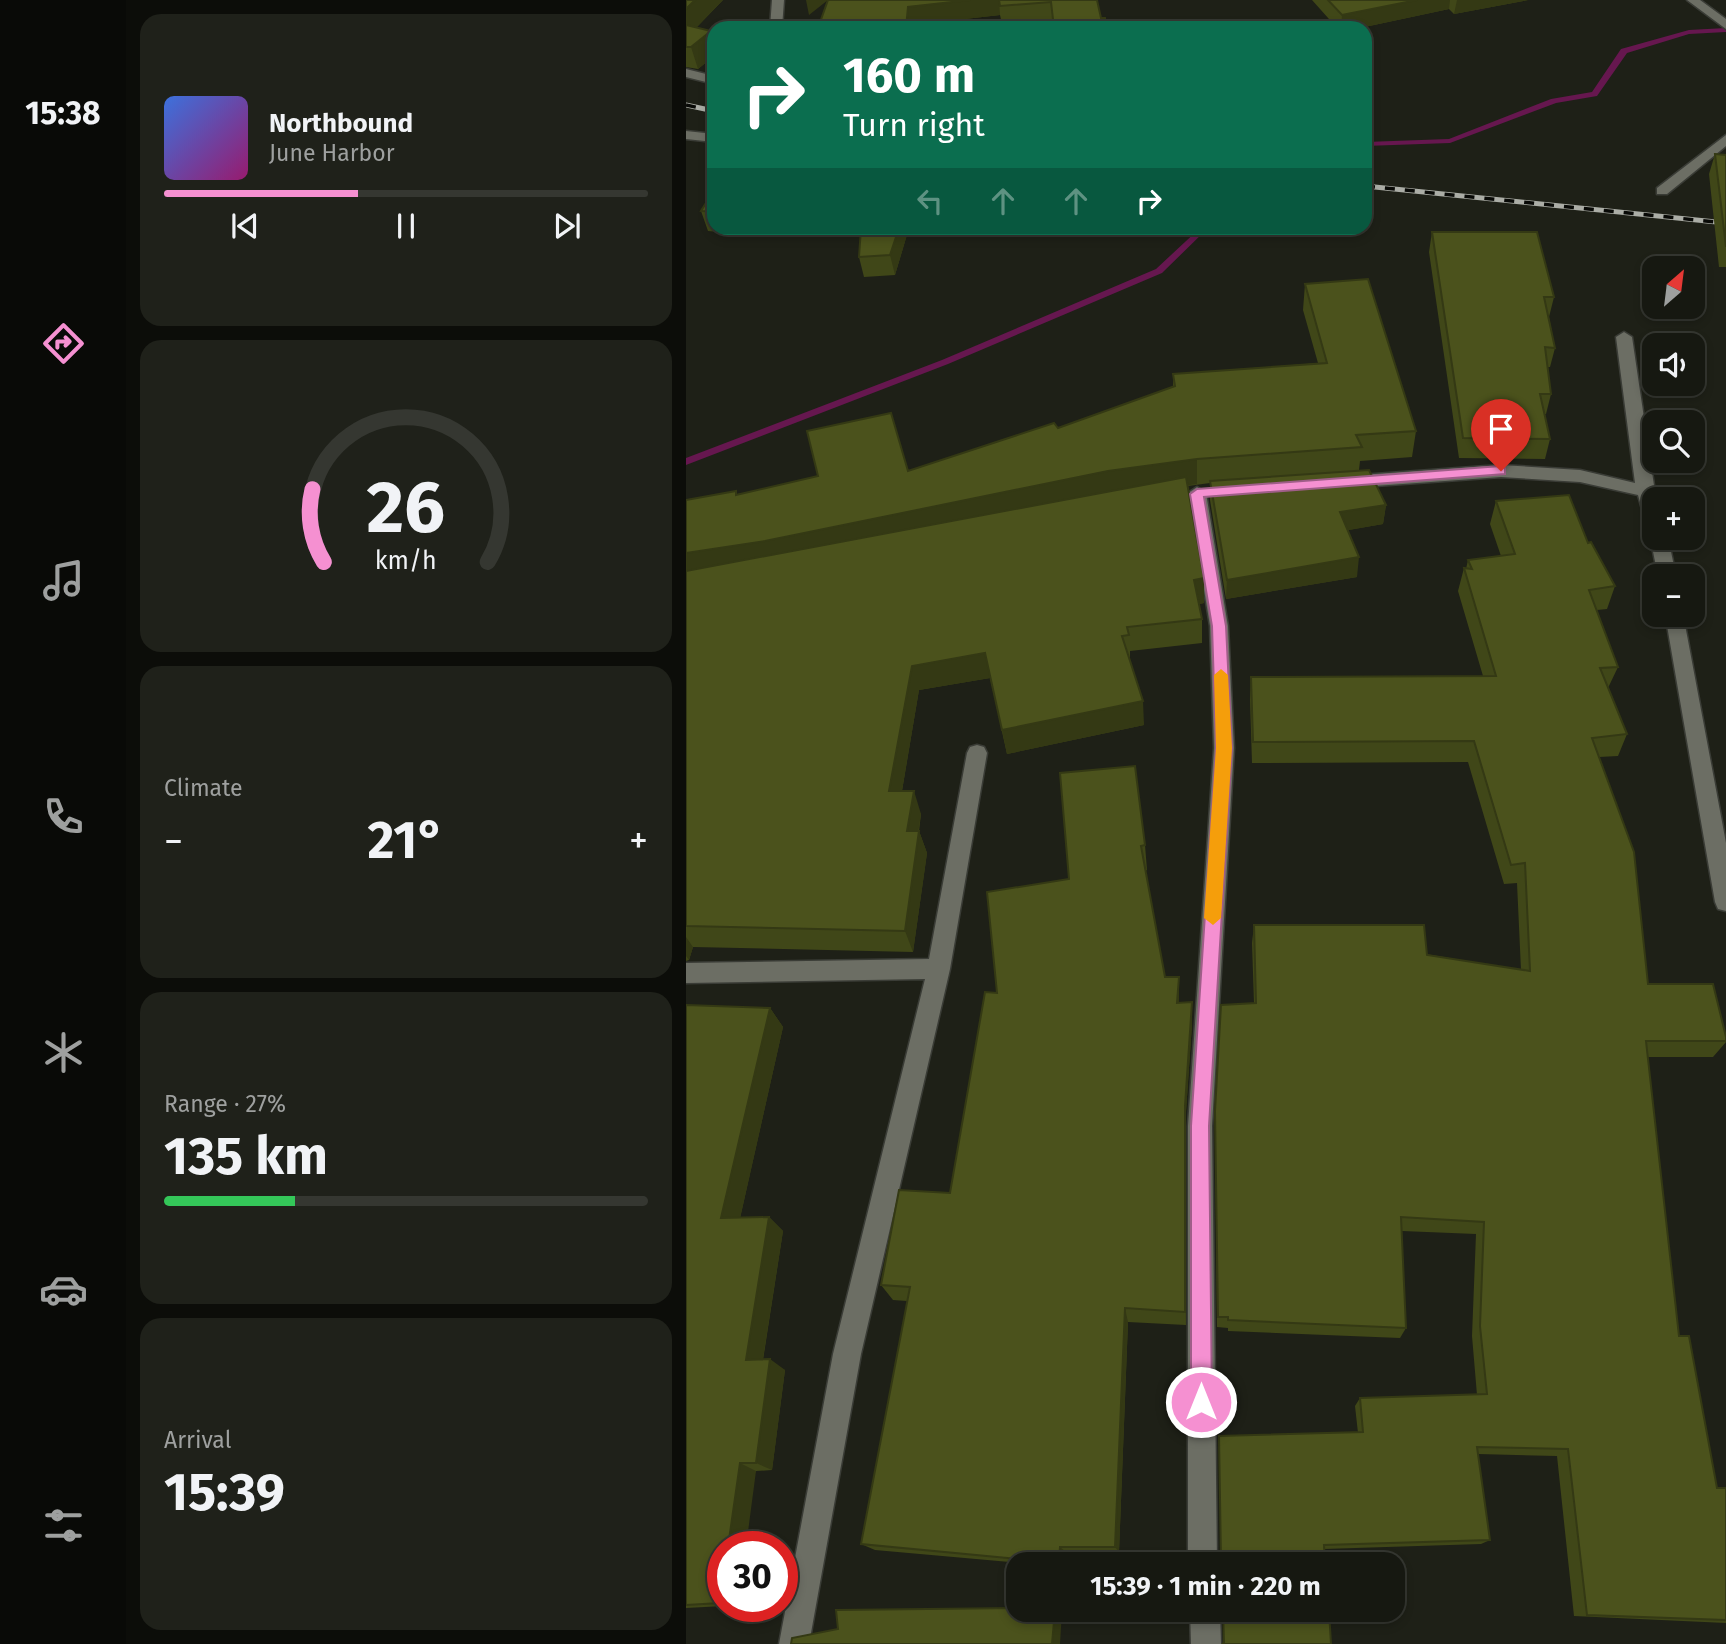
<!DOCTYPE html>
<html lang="en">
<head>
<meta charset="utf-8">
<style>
	body { margin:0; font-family:"Fira Sans",sans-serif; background:#1f211a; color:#f1f3f6; height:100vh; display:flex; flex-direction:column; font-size:26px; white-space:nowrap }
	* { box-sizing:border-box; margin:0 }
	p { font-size:23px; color:#9ea09f }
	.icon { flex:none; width:38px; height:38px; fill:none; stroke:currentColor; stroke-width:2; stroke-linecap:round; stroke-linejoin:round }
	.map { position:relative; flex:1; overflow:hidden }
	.panel { display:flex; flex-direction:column; gap:14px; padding:14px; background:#0c0d09; width:560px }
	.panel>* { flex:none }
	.top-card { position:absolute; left:21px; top:21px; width:665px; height:214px; border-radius:21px; box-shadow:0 4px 10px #0003,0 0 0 2px #353731; background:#0b6e4f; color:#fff; overflow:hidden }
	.needle { width:46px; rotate:28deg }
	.fabs { position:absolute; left:956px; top:256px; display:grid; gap:14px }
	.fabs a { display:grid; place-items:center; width:63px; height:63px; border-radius:14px; background:#161811; box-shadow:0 4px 10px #0003,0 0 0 2px #353731; font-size:35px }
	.speed { position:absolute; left:21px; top:1531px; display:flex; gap:14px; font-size:35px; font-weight:700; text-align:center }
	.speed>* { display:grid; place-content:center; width:91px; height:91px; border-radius:50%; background:#161811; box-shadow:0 4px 10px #0003,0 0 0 2px #353731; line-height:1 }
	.speed .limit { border:10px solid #d22; background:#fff; color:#111 }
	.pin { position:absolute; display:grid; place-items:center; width:60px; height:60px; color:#fff; margin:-72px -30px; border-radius:50% 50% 50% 0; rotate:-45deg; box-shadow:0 0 7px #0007 }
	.pin .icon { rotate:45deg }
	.me { position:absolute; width:77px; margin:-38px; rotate:0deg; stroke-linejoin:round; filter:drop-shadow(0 0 5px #0008) }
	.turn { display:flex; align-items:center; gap:24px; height:147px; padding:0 21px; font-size:32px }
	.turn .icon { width:91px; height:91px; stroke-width:2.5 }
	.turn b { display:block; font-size:49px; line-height:60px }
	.lanes { display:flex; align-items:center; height:66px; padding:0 21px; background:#0003; justify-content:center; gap:35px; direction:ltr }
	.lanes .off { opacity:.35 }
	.big { font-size:52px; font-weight:700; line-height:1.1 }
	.panel .tile { flex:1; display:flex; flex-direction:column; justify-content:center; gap:10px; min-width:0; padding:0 24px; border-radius:21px; background:#1f211a }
	.panel .dial { align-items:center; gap:0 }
	.dial svg { height:182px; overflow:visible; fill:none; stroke:#353731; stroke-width:7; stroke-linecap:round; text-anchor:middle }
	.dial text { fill:#f1f3f6; stroke:none }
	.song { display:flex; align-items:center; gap:21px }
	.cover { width:84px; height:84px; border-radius:10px; background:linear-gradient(135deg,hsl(220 70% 55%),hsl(320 70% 35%)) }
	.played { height:7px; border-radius:4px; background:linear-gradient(90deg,#f590d1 40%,#353731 40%) }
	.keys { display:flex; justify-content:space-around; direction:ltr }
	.heat { display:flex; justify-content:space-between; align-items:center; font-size:38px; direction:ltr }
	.charge { height:10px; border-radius:5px; background:linear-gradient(90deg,#34c759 27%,#353731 0) }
	.trip { position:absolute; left:320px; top:1552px; width:399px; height:70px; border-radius:21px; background:#161811; box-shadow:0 4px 10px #0003,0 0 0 2px #353731; font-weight:700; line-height:70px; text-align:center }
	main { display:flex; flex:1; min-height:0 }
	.tabs { display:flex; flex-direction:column; width:126px; justify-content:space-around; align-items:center; background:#090a07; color:#9ea09f }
	.tabs .icon { width:49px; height:49px }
	.tabs .current { color:#f590d1 }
	.tabs b { font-size:32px; color:#f1f3f6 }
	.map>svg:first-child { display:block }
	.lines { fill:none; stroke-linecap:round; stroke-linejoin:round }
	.stream { fill:#66174f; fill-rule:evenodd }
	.minor-casing { stroke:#3a3c36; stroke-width:3 }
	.minor { fill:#6c6e64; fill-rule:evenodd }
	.rail-casing { stroke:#abada6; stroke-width:5 }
	.rail { stroke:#080906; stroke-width:3.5; stroke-dasharray:10; stroke-linecap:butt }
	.wall { fill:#404718 }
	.shaded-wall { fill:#343914 }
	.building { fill:#4b521c; stroke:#343914; stroke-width:2 }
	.route { fill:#f590d1; stroke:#9f5e88; stroke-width:2 }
	.slow { fill:#f59e0b }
</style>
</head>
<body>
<main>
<nav class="tabs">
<b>15:38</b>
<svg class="icon current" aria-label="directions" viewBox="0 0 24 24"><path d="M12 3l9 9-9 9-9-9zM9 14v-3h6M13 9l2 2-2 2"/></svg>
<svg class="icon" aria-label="music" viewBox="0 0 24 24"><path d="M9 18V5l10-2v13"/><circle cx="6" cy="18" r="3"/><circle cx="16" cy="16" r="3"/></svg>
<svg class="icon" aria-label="phone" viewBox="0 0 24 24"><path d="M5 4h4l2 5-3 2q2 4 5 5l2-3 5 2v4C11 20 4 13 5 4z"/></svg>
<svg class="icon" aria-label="climate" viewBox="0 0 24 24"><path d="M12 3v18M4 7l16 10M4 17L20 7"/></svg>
<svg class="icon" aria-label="car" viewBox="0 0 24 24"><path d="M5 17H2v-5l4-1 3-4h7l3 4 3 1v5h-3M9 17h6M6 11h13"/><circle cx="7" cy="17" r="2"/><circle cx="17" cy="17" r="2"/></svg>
<svg class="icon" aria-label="filters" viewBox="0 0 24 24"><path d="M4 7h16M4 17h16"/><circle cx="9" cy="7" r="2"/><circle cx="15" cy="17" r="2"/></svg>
</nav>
<section class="panel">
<div class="tile">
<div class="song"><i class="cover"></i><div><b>Northbound</b><p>June Harbor</p></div></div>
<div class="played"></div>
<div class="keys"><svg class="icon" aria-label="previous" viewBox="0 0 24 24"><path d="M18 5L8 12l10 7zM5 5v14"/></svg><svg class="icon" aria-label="pause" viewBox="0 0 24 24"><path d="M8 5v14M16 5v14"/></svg><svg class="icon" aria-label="next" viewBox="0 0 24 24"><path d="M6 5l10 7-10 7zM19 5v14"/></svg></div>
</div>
<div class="tile dial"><svg viewBox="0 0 100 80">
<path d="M14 69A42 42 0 1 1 86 69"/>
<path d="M14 69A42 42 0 0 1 9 37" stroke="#f590d1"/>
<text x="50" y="56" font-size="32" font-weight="700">26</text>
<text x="50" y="72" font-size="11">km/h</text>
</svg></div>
<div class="tile"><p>Climate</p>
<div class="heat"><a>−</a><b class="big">21°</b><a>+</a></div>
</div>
<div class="tile"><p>Range · 27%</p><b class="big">135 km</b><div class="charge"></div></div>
<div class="tile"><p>Arrival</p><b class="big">15:39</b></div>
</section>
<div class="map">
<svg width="1040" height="1644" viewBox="0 0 1040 1644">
	<rect width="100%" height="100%" fill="#1e2017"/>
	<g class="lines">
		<!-- stream -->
		<path class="stream" d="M 1040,28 L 1040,32 L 1003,34 L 941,53 L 911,96 L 870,103 L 764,143 L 679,146 L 679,142 L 763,139 L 865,99 L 906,92 L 935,49 L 1003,30 Z
			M 514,228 L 522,228 L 476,273 L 262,364 L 0,465 L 0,458 L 256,360 L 470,269 Z"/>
		<!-- minor casing -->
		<g class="minor-casing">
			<path id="minor" d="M 86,0 L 98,0 L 96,28 L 84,28 Z
				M 1001,0 L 1014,0 L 1040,19 L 1040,29 Z
				M 0,69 L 28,76 L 28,84 L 0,77 Z
				M 0,131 L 28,134 L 28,142 L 0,139 Z
				M 1040,135 L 1040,146 L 981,194 L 971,194 L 971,188 Z
				M 938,332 L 946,337 L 970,499 L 968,526 L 959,520 L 952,495 L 894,482 L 815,477 L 661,488 L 652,482 L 661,476 L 815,465 L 894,470 L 949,483 L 930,337 Z
				M 511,487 L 520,493 L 542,626 L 548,748 L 526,1126 L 531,1564 L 502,1564 L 502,1126 L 528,748 L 524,626 L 502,493 Z
				M 968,532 L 968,537 L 982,537 L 990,576 L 972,576 L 964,537 Z
				M 979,614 L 997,614 L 1040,843 L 1040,911 L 1032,909 L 1029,902 Z
				M 291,745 L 298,747 L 301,753 L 264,969 L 175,1354 L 123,1644 L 93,1644 L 147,1354 L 239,979 L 0,983 L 0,963 L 243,959 L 281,753 L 284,747 Z
				M 504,1610 L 534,1610 L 535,1644 L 505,1644 Z"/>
		</g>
		<!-- minor -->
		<use href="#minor" class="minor"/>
		<!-- rail casing -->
		<g class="rail-casing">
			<path id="rail" d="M 0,105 L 28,111
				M 679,186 L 1040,223"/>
		</g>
		<!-- rail -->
		<use href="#rail" class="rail"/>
	</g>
	<!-- wall -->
	<path class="wall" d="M 0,0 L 37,0 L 10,28 L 25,31 L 28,39 L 28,56 L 12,69 L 0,67 Z
		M 142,0 L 411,0 L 367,21 L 316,24 L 314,15 L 226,25 Z
		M 626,0 L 842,0 L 768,14 L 763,9 L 674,28 L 651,28 Z
		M 1029,154 L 1040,155 L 1040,267 L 1033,267 L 1023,174 Z
		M 28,190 L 28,228 L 223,228 L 209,275 L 178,277 L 173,257 L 175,235 L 68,235 L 22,231 L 15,211 Z
		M 746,232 L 868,297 L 863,317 L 869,348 L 864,367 L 862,367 L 865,394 L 860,414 L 859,414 L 864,439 L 859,459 L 773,458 L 743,252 Z
		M 619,284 L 730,431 L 726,457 L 674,461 L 673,470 L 700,505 L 697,524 L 662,530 L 671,577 L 540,599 L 524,500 L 524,483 L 502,486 L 518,603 L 513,604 L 516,619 L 516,643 L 444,651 L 444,660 L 443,660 L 458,725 L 321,754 L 304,678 L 233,690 L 216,791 L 235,814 L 233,831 L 241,853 L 227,952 L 7,947 L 3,960 L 0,961 L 0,500 L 50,491 L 51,494 L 222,471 L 372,428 L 487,387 L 487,374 L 632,363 L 617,310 Z
		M 810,501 L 902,543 L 929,586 L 921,609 L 911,610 L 932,667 L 922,688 L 941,734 L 932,756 L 913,757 L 962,984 L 1040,1037 L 1040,1042 L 1027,1057 L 962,1057 L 993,1336 L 1031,1488 L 1040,1488 L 1040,1623 L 888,1616 L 871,1456 L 792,1454 L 804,1540 L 795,1544 L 638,1549 L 535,1561 L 533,1443 L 672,1433 L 669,1406 L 674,1398 L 791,1395 L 786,1336 L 790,1234 L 716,1231 L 720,1328 L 714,1338 L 542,1331 L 542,1328 L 531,1327 L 529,1126 L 568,1003 L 566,943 L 568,925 L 835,970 L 831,883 L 818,884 L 782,762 L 566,763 L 564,699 L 565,677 L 797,676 L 772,591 L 778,568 L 780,569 L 782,560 L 815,556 L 804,524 Z
		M 374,773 L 459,845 L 461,870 L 459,871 L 479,977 L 493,1002 L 506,1002 L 506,1024 L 499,1126 L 500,1325 L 442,1322 L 433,1552 L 380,1552 L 379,1564 L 345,1564 L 189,1550 L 175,1544 L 221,1301 L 207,1300 L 195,1285 L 264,1193 L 311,993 L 383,879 Z
		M 0,1005 L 84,1008 L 97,1027 L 54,1218 L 83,1217 L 97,1231 L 77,1360 L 99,1370 L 86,1470 L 70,1471 L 37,1547 L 37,1606 L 38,1606 L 0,1608 Z"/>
	<!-- shaded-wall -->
	<path class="shaded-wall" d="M 9,0 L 37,0 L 0,38 L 0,9 Z
		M 120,0 L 142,0 L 123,15 Z
		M 284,0 L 313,0 L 314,15 L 226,25 L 225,28 L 220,28 L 222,7 Z
		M 731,0 L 764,0 L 763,9 L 674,28 L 655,28 L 656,15 Z
		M 771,0 L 842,0 L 768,14 Z
		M 25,31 L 28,39 L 28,56 L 12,69 L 5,47 Z
		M 213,228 L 223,228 L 209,275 L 204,255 Z
		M 511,459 L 511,484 L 424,496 L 0,580 L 0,553 L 422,471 Z
		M 700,505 L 697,524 L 652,532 L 654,512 Z
		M 673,557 L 671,577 L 540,599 L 541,580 Z
		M 518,578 L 518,603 L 509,605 L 508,580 Z
		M 299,653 L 304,678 L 233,690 L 212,814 L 203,791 L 226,666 Z
		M 457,701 L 458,725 L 321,754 L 316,730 Z
		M 228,791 L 235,814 L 229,853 L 221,831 Z
		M 233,831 L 241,853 L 227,952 L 219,931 Z
		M 0,937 L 7,947 L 3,960 L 0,956 Z
		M 493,977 L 493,1000 L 492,1025 L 491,1003 Z
		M 506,1002 L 506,1024 L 499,1126 L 500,1325 L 499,1106 Z
		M 84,1008 L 97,1027 L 51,1232 L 35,1218 Z
		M 83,1217 L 97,1231 L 75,1371 L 60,1360 Z
		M 439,1308 L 442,1322 L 433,1552 L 429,1547 Z
		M 84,1359 L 99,1370 L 86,1470 L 70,1463 Z
		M 54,1463 L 70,1471 L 60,1547 L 42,1547 Z
		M 374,1547 L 380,1552 L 379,1564 L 373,1563 Z
		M 37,1582 L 37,1604 L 34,1603 Z
		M 369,1610 L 376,1611 L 374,1644 L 366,1644 Z"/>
	<!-- building -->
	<path class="building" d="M 0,0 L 9,0 L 0,9 Z
		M 142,0 L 284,0 L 222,7 L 220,28 L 132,28 Z
		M 313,0 L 411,0 L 415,18 L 419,18 L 420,28 L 368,28 L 365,2 L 314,6 Z
		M 642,0 L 731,0 L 656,15 Z
		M 0,25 L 25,31 L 5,47 L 0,47 Z
		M 1029,154 L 1040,155 L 1040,247 Z
		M 28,190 L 28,212 L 15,211 Z
		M 175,228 L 213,228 L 204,255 L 173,257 Z
		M 746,232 L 851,232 L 868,297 L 858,297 L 869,348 L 859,347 L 865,394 L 854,394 L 864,439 L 777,438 Z
		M 682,279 L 730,431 L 670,435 L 676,447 L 511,459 L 422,471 L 79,541 L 0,553 L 0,500 L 50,491 L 50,495 L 132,476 L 121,431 L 205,413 L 222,471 L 368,423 L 372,428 L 489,386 L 487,374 L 641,363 L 619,284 Z
		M 683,470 L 700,505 L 654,512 L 673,557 L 541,580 L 524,481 Z
		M 500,477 L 518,578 L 508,580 L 516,619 L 441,627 L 443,635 L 436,636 L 457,701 L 316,730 L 299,653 L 226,666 L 203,791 L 228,791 L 221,831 L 233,831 L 219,931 L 0,926 L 0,571 Z
		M 883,495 L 902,543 L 905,542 L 929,586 L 903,590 L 932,667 L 914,668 L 941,734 L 906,738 L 948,852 L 962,984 L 1027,984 L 1040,1037 L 1040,1041 L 960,1041 L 993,1336 L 1003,1336 L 1031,1488 L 1040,1488 L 1040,1620 L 901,1615 L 882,1449 L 791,1447 L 804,1540 L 638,1545 L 639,1564 L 529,1564 L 529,1563 L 535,1560 L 533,1436 L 677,1432 L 674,1398 L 801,1394 L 794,1326 L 798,1222 L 715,1217 L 720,1328 L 542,1320 L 542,1317 L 532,1317 L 529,1111 L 535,1005 L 570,1003 L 568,925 L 738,925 L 741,955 L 844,971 L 839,863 L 825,865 L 788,741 L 567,742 L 565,677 L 810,676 L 778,568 L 786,569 L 782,560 L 829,554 L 810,501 Z
		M 449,766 L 459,845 L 455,846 L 479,977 L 493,977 L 491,1003 L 506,1002 L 499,1106 L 499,1312 L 439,1308 L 429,1547 L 374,1547 L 373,1563 L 175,1544 L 224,1287 L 195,1285 L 213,1190 L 264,1193 L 299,992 L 311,993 L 301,892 L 383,879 L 374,773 Z
		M 0,1005 L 84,1008 L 35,1218 L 83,1217 L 60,1360 L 84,1359 L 70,1463 L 54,1463 L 42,1547 L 37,1547 L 37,1582 L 34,1603 L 0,1605 Z
		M 332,1608 L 332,1610 L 369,1610 L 366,1644 L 105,1644 L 106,1638 L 152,1629 L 150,1610 Z
		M 537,1610 L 643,1610 L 645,1644 L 536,1644 L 538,1643 Z"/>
	<!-- route -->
	<path class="route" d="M 815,466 L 819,468 L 819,474 L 518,497 L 540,626 L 546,748 L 523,1126 L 526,1402 L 523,1410 L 515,1413 L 508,1410 L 505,1402 L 505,1126 L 530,748 L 526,626 L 504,494 L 511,489 Z"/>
	<!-- slow -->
	<path class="slow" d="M 535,669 L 542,675 L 546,748 L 535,918 L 527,925 L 518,918 L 530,748 L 528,675 Z"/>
</svg>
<div class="fabs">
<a><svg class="needle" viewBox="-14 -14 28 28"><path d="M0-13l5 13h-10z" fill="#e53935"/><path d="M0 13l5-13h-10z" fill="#9ea09f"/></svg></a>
<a><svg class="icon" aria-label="sound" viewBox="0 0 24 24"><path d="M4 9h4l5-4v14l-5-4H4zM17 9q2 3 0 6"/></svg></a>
<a><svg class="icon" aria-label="search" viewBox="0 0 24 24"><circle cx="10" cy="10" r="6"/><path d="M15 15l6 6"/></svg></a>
<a>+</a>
<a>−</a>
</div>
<div class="speed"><div class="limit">30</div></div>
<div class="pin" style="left:815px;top:471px;background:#d93025"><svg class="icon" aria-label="arrive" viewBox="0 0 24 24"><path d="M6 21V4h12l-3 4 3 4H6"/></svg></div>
<svg class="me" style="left:515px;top:1402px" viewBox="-20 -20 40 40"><circle r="17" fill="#f590d1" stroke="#fff" stroke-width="3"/><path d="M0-11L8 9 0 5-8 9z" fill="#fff"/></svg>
<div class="trip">15:39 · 1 min · 220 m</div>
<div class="top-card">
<div class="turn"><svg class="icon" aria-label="right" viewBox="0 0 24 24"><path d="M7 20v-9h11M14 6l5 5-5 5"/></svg><div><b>160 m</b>Turn right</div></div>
<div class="lanes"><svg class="icon off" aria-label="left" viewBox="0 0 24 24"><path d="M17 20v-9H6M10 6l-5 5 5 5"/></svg><svg class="icon off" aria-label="ahead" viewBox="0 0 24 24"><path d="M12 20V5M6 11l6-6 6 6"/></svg><svg class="icon off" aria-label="ahead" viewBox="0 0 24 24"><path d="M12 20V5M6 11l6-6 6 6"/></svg><svg class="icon" aria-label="right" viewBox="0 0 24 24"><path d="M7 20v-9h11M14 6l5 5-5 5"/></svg></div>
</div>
</div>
</main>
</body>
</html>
